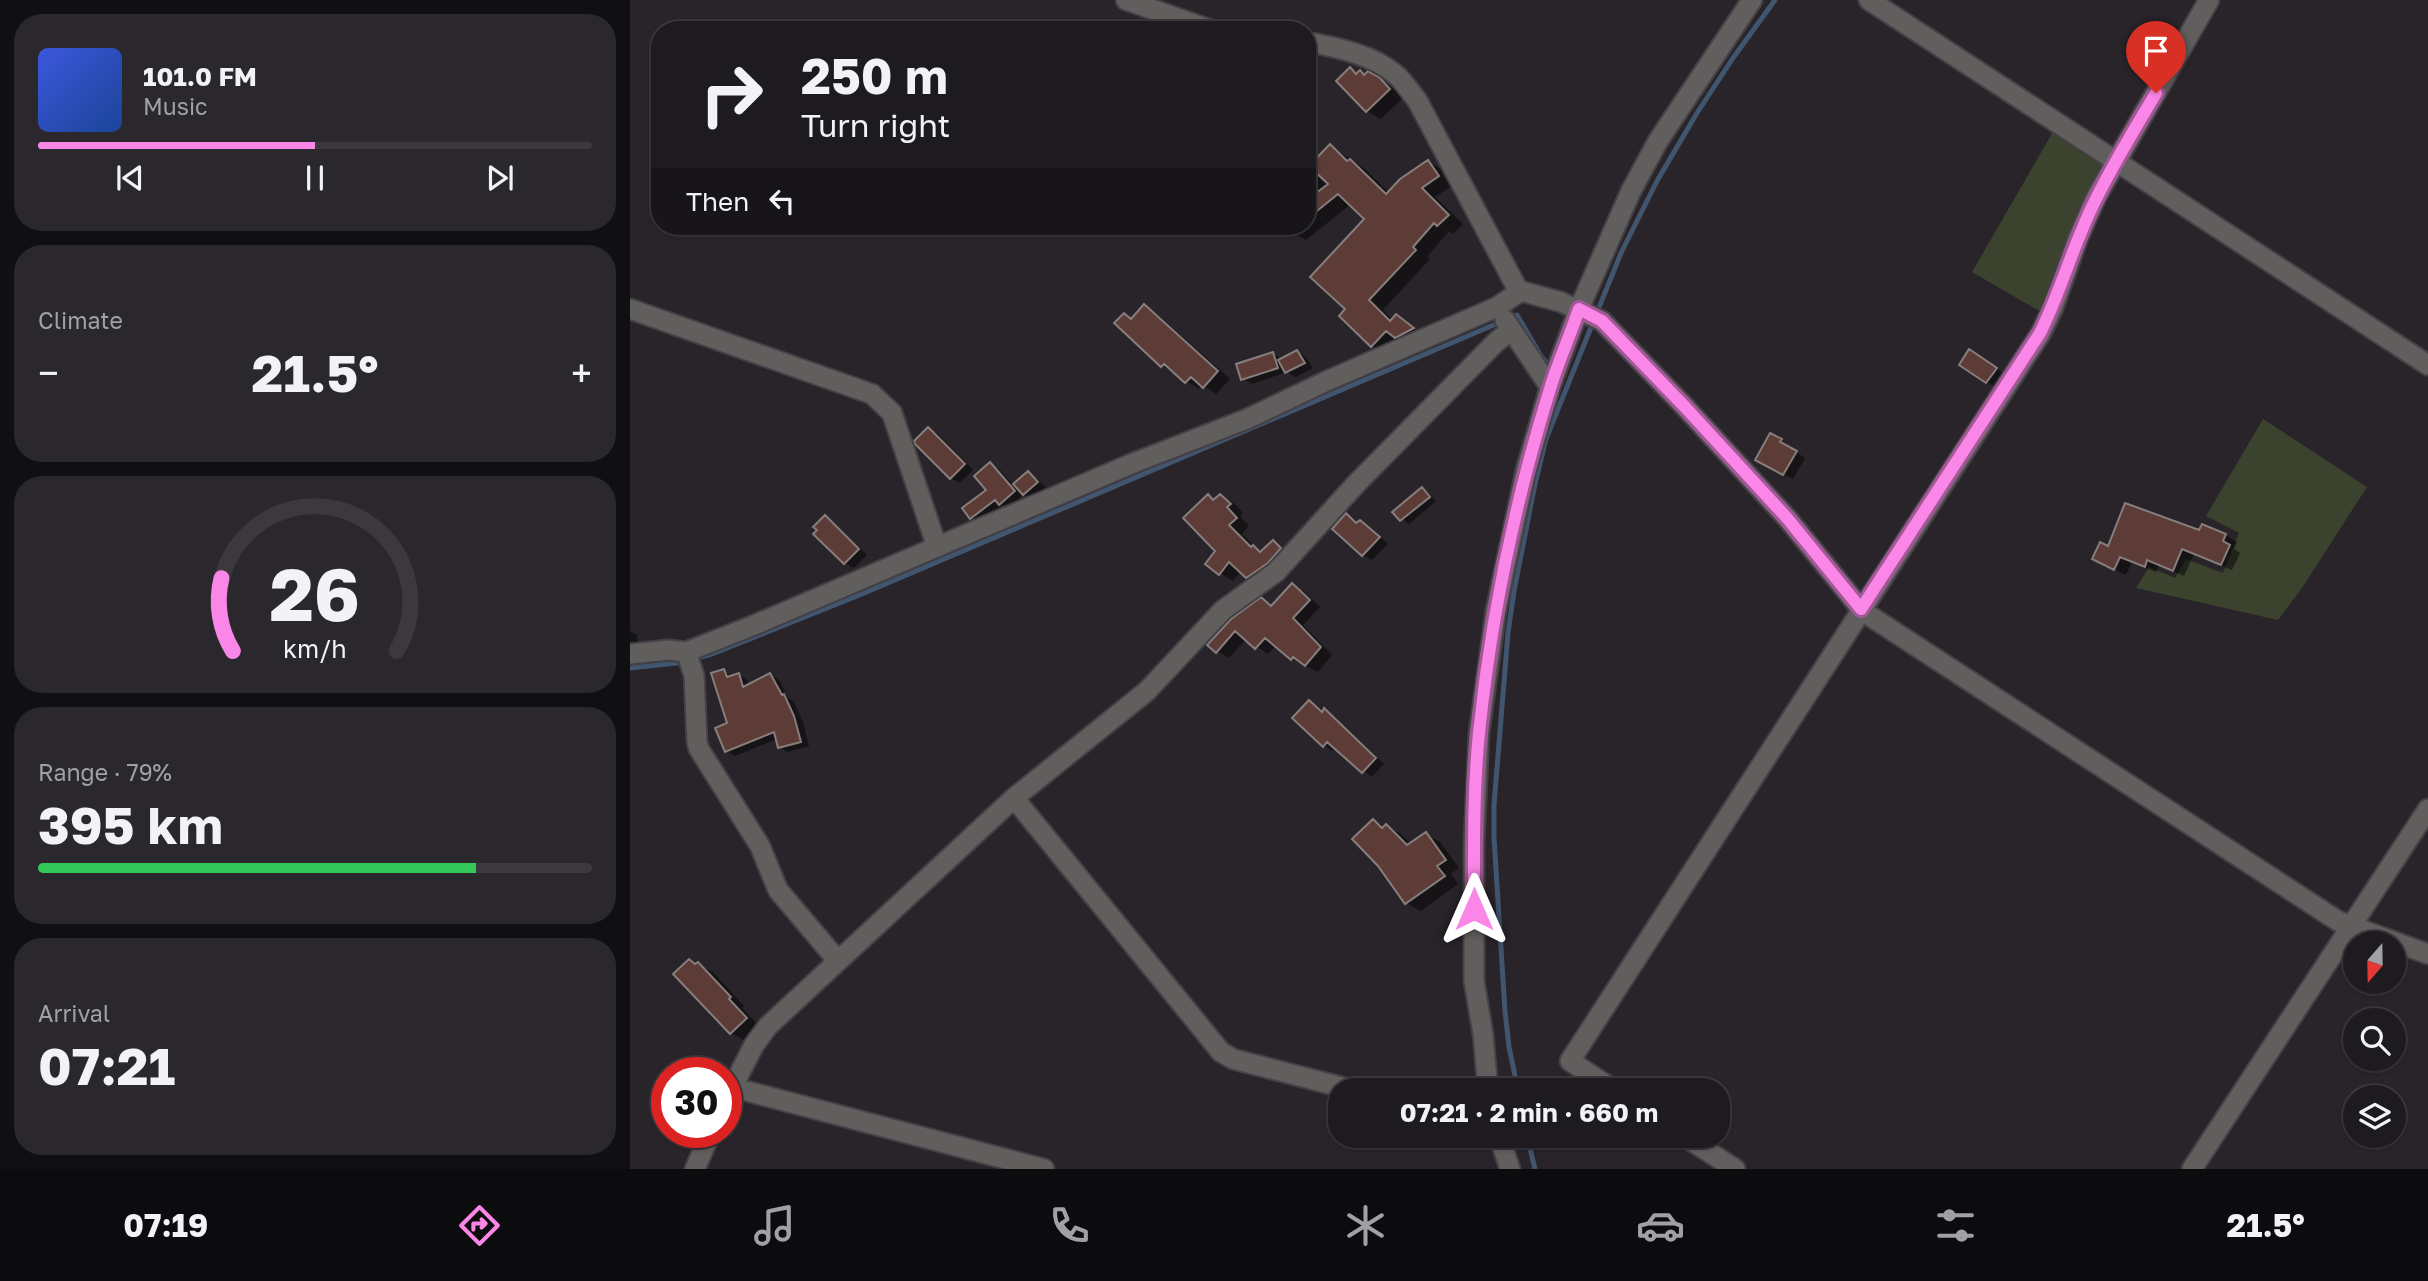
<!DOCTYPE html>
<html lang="en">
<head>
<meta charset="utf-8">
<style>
	body { margin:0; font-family:"Golos Text",sans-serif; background:#2b282d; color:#f1f3f6; height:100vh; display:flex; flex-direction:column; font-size:26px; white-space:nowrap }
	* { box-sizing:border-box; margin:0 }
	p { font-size:23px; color:#a1a1a5 }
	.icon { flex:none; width:38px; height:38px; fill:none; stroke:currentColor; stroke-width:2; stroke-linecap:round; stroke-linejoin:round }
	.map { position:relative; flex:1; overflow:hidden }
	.details { display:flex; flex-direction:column; gap:14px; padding:14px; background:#100f12; width:630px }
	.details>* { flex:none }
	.banner { position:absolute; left:21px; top:21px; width:665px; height:214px; border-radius:28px; box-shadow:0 2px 5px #0004,0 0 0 2px #3c393e; background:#1e1b20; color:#f1f3f6; overflow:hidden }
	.needle { width:46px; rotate:200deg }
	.controls { position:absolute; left:1713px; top:931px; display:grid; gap:14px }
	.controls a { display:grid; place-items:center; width:63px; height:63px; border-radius:50%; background:#1e1b20; box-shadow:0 2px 5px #0004,0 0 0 2px #3c393e; font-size:35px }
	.speed { position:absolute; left:21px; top:1057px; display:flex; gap:14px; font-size:35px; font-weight:700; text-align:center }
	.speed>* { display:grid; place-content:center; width:91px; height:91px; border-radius:50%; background:#1e1b20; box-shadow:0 2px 5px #0004,0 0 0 2px #3c393e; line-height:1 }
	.speed .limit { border:10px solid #d22; background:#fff; color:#111 }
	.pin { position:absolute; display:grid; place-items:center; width:60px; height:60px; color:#fff; margin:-72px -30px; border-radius:50% 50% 50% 0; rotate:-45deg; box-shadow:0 0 7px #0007 }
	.pin .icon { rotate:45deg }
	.me { position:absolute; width:77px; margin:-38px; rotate:0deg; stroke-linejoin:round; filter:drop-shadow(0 0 5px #0008) }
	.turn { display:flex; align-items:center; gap:24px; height:147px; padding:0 35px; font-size:32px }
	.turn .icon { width:91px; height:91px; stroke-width:2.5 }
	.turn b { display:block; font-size:49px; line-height:60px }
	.then { display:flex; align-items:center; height:66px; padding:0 35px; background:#0003; gap:14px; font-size:26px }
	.big { font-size:52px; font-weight:700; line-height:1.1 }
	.details .tile { flex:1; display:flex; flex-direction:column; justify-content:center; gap:10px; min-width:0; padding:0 24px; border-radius:28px; background:#2b282d }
	.details .dial { align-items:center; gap:0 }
	.dial svg { height:182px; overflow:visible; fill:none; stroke:#3c393e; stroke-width:7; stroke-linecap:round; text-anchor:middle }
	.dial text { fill:#f1f3f6; stroke:none }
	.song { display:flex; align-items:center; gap:21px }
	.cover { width:84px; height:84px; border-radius:10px; background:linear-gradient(135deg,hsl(230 70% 55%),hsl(220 70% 35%)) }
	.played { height:7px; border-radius:4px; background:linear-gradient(90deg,#fa87e7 50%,#3c393e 50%) }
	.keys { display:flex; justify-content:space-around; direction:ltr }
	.heat { display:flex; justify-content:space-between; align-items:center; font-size:38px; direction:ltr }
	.charge { height:10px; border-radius:5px; background:linear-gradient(90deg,#34c759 79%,#3c393e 0) }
	.trip { position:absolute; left:698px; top:1078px; width:402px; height:70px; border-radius:28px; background:#1e1b20; box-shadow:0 2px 5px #0004,0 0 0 2px #3c393e; font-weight:700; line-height:70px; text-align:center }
	.dock { display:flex; height:112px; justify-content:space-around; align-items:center; background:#0c0b0d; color:#a1a1a5 }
	.dock .icon { width:49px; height:49px }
	.dock .active { color:#fa87e7 }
	.dock b { font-size:32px; color:#f1f3f6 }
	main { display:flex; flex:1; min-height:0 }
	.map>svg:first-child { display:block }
	.green { fill:#3b432e }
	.shadow { fill:#0007 }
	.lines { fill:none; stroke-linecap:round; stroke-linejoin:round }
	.stream { stroke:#41556e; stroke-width:5 }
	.building { fill:#5d3c37; stroke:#867e7c; stroke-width:2 }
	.street-casing { stroke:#444046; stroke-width:23 }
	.street { stroke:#615e5e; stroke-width:19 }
	.route-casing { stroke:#a25896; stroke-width:18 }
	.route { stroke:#fa87e7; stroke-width:12 }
</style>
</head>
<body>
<main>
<section class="details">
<div class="tile">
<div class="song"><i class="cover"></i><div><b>101.0 FM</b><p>Music</p></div></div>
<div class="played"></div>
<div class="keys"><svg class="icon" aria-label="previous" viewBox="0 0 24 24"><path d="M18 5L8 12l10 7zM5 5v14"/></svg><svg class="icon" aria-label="pause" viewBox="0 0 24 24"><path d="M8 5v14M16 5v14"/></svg><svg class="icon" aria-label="next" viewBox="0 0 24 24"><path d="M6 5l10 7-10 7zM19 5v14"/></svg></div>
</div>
<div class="tile"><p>Climate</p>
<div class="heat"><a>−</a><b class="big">21.5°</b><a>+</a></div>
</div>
<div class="tile dial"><svg viewBox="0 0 100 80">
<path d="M14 69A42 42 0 1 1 86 69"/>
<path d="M14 69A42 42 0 0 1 9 37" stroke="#fa87e7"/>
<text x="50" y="56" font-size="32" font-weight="700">26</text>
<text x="50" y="72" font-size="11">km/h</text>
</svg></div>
<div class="tile"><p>Range · 79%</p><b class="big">395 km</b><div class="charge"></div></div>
<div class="tile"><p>Arrival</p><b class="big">07:21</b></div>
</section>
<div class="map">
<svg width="1798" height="1169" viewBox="0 0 1798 1169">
	<rect width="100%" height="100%" fill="#28242a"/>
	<!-- green -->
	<path class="green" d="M 1424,130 L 1474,162 L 1473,169 L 1411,312 L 1342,272 Z
		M 1633,419 L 1737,487 L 1672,588 L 1648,620 L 1506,588 L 1519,567 L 1545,578 L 1556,559 L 1593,573 L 1609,533 L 1576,516 Z"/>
	<!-- shadow -->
	<path class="shadow" d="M 720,69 L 728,74 L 730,72 L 736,76 L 738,74 L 763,88 L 773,98 L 751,119 L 737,111 Z
		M 700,146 L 735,169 L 759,193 L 798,162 L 813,170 L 823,185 L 805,197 L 833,224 L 823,234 L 819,231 L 797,257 L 800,259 L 753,310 L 763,320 L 766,316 L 797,337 L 757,355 L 742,346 L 711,316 L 718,309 L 737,219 L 721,204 L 676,240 L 661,231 L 657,226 L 677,226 L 677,170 Z
		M 514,307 L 527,314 L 600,379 L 586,394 L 572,385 L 569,389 L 532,366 L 494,315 L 502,320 Z
		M 667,352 L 676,357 L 683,368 L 666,377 L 657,372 L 622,384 L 612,378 L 643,354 L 653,360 Z
		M 1349,357 L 1375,374 L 1366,387 L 1357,382 Z
		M 299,429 L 308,434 L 343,470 L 330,483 L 321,478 Z
		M 1141,435 L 1175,458 L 1163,479 L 1128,460 Z
		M 360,464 L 369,469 L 384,486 L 399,474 L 408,479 L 416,488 L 403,499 L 387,490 L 392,496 L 379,508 L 373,505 L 349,522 L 341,517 L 359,491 Z
		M 792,489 L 806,501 L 779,524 L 765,512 Z
		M 578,496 L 585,500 L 590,496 L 604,503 L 613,513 L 610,516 L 619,526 L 612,534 L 628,550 L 632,552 L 643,542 L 657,550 L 631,585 L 611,571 L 603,581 L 590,573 Z
		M 716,516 L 728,524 L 730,522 L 739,527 L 758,544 L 742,560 L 733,555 L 704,529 Z
		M 195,517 L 204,523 L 237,555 L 224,568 L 215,563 Z
		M 1570,533 L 1595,535 L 1607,542 L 1604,549 L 1610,553 L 1602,570 L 1564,554 L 1554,576 L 1529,565 L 1526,572 L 1502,562 L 1496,575 L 1475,565 L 1479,548 Z
		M 662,586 L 674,592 L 690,607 L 673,625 L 702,655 L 688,672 L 662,659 L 646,646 L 638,654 L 616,639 L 599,658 L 587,651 L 632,600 L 643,606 Z
		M 0,631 L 7,635 L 8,650 L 0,653 Z
		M 94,671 L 103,677 L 109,675 L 117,680 L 119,686 L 140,675 L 149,680 L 158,698 L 163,701 L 173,722 L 179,746 L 158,752 L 150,747 L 147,739 L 105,756 L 96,751 L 100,724 Z
		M 680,702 L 704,716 L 754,764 L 742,777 L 706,748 L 703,751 L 694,745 Z
		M 744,821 L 771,834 L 781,844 L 796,834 L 810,842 L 829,868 L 821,874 L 828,884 L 791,911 L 776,903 Z
		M 60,961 L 83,972 L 114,1006 L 112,1008 L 130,1027 L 116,1041 L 101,1033 Z"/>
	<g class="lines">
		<!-- stream -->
		<path class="stream" d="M 0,668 L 47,663 L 82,654 L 232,594 L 887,315 L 911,356 L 922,370
			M 888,1090 L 879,1047 L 875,1011 L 864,838 L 864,805 L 878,633 L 884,591 L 905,484 L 916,439 L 991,253 L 1027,181 L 1067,113 L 1103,58 L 1145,0
			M 897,1136 L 905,1169"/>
	</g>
	<!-- building -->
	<path class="building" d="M 720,67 L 726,74 L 730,70 L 734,75 L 738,71 L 741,73 L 749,77 L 760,89 L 736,112 L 706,81 Z
		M 700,144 L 717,161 L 720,159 L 756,194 L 770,179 L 798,160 L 809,176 L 792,188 L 819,215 L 807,226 L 804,223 L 783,247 L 786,250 L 739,300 L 760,321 L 766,314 L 784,328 L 765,338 L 756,331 L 741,347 L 709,316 L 715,309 L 680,277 L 734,219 L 708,194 L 677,219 L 677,200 L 698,184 L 679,166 Z
		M 514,304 L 588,371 L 573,388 L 561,377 L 555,383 L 534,364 L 531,367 L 484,323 L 494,313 L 501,319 Z
		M 1339,349 L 1367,368 L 1356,383 L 1329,365 Z
		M 667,350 L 675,363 L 655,373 L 648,360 Z
		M 643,352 L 648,368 L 611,380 L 606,364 Z
		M 298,427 L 335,464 L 320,479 L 285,444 L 284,441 Z
		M 1140,433 L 1152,439 L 1150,442 L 1167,451 L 1153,475 L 1125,460 Z
		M 360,462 L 385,491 L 369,505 L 365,500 L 340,519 L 332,508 L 356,490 L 344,476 Z
		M 398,471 L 408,482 L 393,495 L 383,484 Z
		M 792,487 L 800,497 L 770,521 L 762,512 Z
		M 578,494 L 583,500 L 590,494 L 601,504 L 597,507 L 607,518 L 599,525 L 621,547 L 623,545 L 630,552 L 643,540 L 651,548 L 638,563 L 616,578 L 599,562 L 589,575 L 575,564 L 585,551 L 553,518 Z
		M 1495,503 L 1569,530 L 1572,524 L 1596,534 L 1593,541 L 1600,545 L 1591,565 L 1552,549 L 1543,571 L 1517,560 L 1515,567 L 1490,557 L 1484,570 L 1462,559 L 1470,542 L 1478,546 Z
		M 716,513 L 726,523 L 730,520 L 750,537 L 732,556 L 702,529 Z
		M 195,515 L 229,549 L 214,564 L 183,534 L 187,530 L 183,527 Z
		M 662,583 L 680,600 L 663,618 L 691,647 L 675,666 L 663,657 L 661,660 L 635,638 L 625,649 L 605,631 L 586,653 L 577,645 L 601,619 L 631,597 L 641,606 Z
		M 94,669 L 97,677 L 109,673 L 113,687 L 140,673 L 152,695 L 154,694 L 164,716 L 171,742 L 148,748 L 144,732 L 95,752 L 85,728 L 97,723 L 81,673 Z
		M 679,700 L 692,712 L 694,708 L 746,758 L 732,773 L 697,742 L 693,747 L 662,718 Z
		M 743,819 L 752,828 L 756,824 L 777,845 L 796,832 L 816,860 L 807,866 L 815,876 L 775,904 L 748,866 L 722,839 Z
		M 59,959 L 65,964 L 68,962 L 101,997 L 99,999 L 117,1018 L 100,1034 L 43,974 Z"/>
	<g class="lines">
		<!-- street casing -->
		<g class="street-casing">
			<path id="street" d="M 496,0 L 581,30
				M 1239,0 L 1798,365
				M 677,42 C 706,47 743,55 765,74 C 774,81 780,92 787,100 L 887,288 L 891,291 L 931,302 L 972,321 L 1055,407 L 1157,518 L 1231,609 L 1243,618 L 1708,921 L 1798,954
				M 0,309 L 242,394 L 262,413 L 307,547
				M 875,320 L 920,387
				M 56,652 L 64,675 L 67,742 L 69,749 L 130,846 L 148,890 L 208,961
				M 0,654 L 38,650 L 56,652 L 122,626 L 501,464 L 617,419 L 699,380 L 867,307 L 891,291
				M 384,798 L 591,1052 L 603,1059 L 723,1090
				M 101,1087 L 414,1169
				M 858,1090 L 853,1034 L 844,981 L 844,842 L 849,733 L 866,610 L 896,470 L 920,387 L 949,309 L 1001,191 L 1028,141 L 1122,0
				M 984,1090 L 940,1061 L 1411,333 L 1423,308 L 1448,238 L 1466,197 L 1579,0
				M 96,1100 L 124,1045 L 138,1026 L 384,798 L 517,691 L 593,610 L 646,572 L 725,485 L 866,342 L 881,330
				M 869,1136 L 880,1169
				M 1054,1136 L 1105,1169
				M 65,1169 L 81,1132
				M 1562,1169 L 1798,809"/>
		</g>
		<!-- street -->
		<use href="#street" class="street"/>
	</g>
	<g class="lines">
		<!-- route casing -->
		<g class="route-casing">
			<path id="route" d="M 844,909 C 844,851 843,792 849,733 C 861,617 885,501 920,389 C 928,362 940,336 949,309 L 972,321 L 1055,407 L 1157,518 L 1231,609 L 1410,333 C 1432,289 1444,241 1467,197 C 1485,161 1506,127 1526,93"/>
		</g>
		<!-- route -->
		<use href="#route" class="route"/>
	</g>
</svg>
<div class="controls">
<a><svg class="needle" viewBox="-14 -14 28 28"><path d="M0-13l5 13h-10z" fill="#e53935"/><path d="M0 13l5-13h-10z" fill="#a1a1a5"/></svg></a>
<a><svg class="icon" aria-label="search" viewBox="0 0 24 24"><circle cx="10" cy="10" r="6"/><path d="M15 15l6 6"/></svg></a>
<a><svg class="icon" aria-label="layers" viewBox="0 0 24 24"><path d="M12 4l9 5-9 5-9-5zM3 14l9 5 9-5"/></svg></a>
</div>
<div class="speed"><div class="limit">30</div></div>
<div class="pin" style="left:1526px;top:93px;background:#d93025"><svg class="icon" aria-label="arrive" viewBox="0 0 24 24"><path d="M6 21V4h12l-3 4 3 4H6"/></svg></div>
<svg class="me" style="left:844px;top:909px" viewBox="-20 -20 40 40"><path d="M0-17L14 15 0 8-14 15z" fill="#fa87e7" stroke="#fff" stroke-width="4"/></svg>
<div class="trip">07:21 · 2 min · 660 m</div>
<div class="banner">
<div class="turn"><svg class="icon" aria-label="right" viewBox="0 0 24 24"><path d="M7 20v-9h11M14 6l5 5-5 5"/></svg><div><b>250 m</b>Turn right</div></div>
<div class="then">Then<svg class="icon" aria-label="left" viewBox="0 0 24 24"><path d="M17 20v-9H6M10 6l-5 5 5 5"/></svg></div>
</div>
</div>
</main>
<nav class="dock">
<b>07:19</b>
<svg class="icon active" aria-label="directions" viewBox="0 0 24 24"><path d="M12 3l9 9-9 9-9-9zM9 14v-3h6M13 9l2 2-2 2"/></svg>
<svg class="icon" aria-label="music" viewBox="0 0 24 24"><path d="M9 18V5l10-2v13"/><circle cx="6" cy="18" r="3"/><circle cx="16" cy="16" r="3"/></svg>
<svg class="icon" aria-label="phone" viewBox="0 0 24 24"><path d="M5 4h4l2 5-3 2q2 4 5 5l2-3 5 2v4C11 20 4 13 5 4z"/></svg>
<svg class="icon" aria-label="climate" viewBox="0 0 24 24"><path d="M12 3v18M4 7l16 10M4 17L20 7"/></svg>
<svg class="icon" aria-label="car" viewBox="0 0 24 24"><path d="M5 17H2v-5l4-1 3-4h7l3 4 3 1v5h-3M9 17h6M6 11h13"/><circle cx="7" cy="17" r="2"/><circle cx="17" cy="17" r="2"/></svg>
<svg class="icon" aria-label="filters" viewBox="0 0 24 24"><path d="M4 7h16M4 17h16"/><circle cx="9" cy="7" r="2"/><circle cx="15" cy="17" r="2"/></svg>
<b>21.5°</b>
</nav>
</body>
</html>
